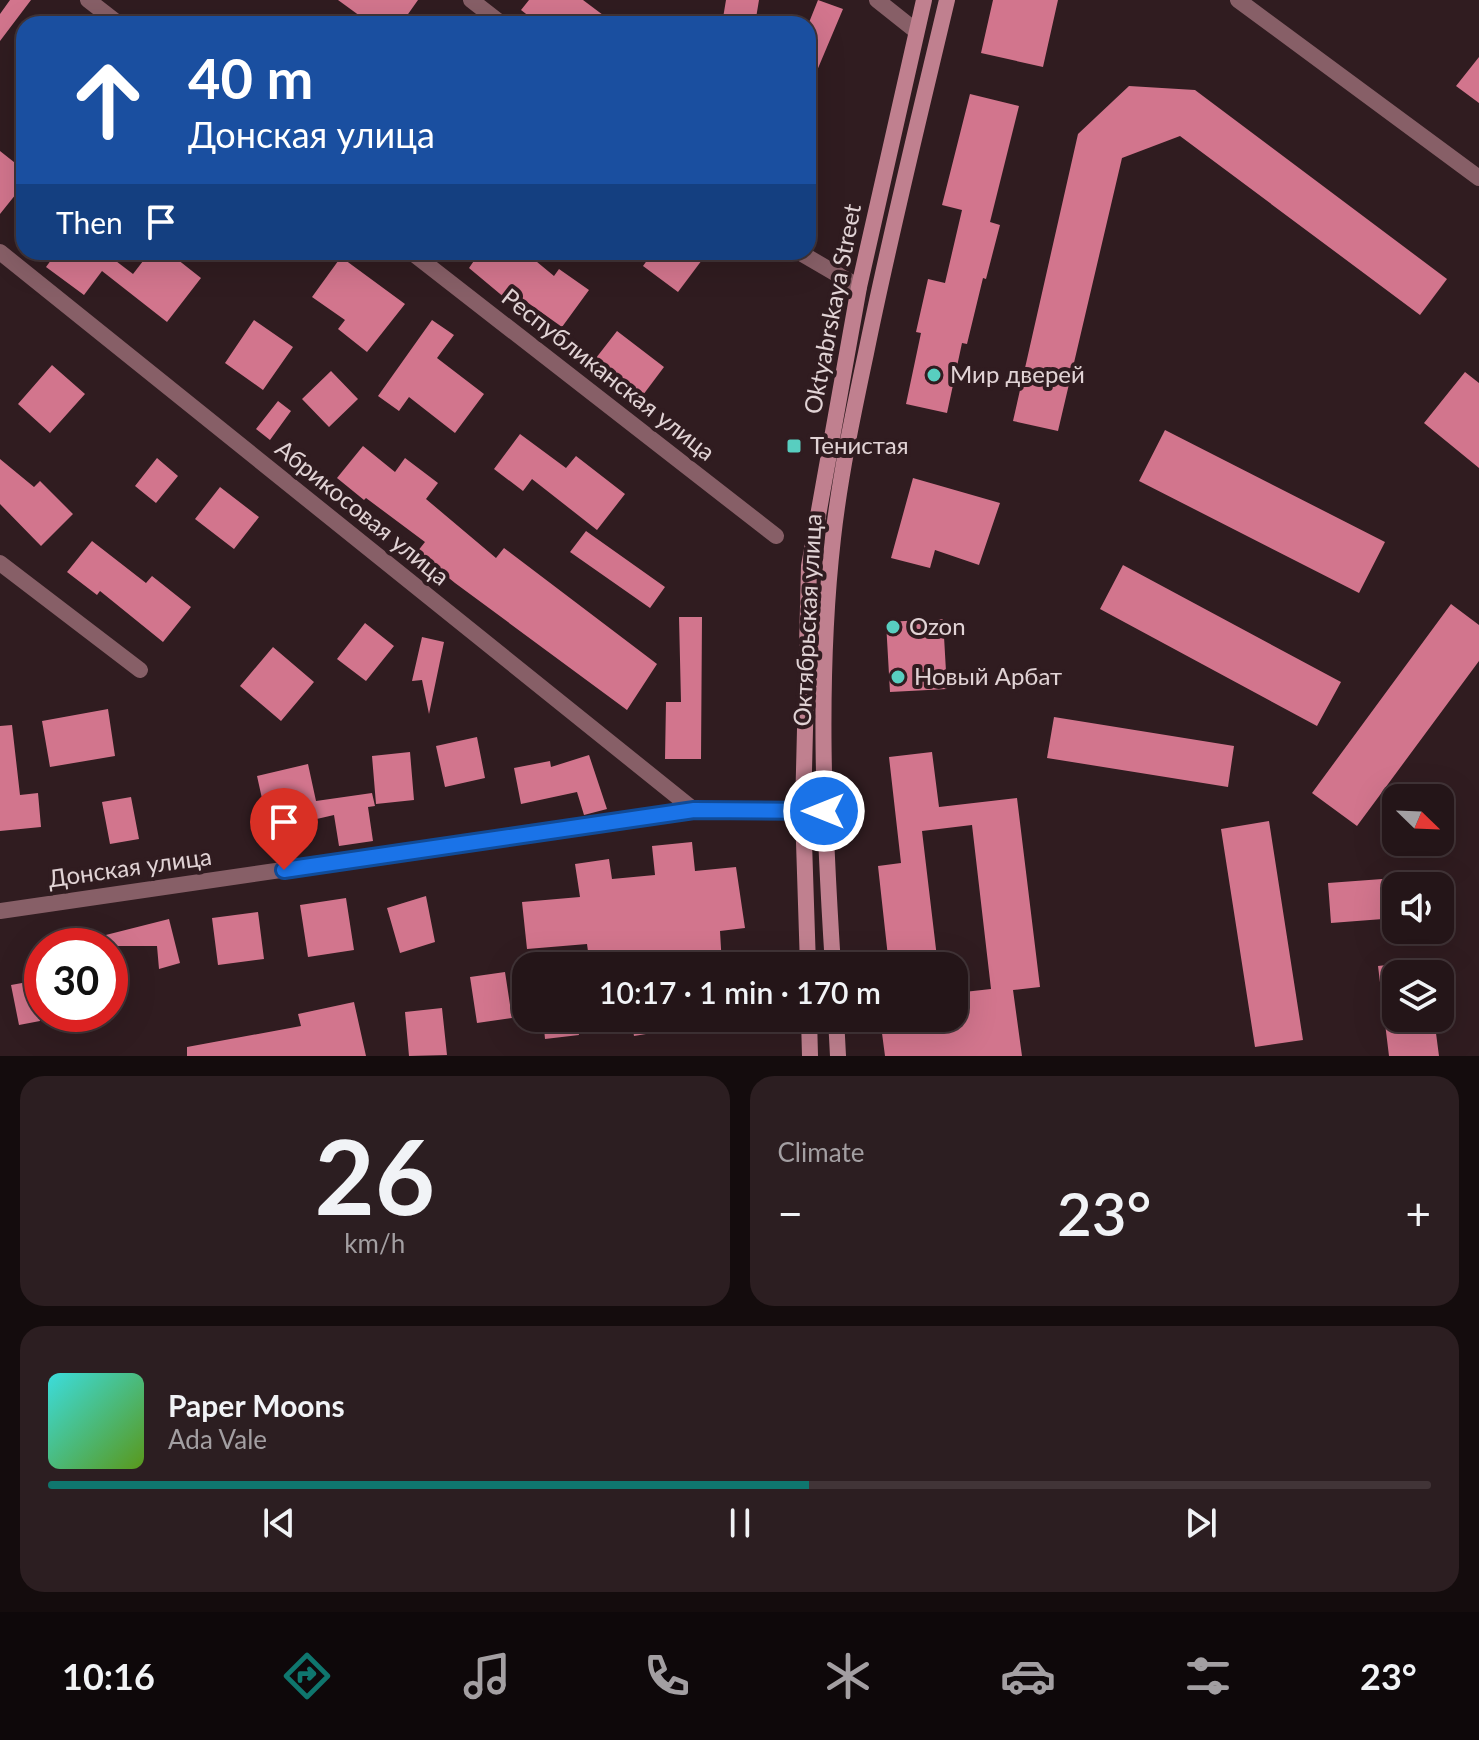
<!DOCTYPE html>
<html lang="en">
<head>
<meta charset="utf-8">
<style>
	body { margin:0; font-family:Lato,sans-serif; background:#2c1e21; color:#f1f3f6; height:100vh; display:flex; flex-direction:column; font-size:30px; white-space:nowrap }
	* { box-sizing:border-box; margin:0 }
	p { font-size:26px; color:#a39fa2 }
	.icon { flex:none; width:44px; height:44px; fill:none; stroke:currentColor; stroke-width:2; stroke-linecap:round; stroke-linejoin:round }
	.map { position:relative; height:1056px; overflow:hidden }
	.details { display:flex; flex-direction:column; gap:20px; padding:20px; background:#140c0d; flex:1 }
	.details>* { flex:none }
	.banner { position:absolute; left:16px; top:16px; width:800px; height:244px; border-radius:24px; box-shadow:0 8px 32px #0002,0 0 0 2px #413437; background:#1a4fa0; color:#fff; overflow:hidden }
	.needle { width:52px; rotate:113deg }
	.tools { position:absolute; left:1382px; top:784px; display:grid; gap:16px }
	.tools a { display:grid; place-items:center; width:72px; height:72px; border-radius:16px; background:#241518; box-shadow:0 8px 32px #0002,0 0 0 2px #413437; font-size:40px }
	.speed { position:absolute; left:24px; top:928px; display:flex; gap:16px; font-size:40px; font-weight:700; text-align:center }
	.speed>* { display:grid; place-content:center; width:104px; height:104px; border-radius:50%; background:#241518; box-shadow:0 8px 32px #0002,0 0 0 2px #413437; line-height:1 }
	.speed .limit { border:12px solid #d22; background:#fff; color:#111 }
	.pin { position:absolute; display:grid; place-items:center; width:68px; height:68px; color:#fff; margin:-82px -34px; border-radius:50% 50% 50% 0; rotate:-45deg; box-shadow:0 0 8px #0007 }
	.pin .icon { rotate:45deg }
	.me { position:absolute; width:88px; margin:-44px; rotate:270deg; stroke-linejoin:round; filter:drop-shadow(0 0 6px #0008) }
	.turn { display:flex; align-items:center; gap:28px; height:168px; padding:0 40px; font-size:36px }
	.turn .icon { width:104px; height:104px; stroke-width:2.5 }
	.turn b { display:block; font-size:56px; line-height:68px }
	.then { display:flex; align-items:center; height:76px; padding:0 40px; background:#0003; gap:16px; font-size:30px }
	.big { font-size:60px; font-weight:600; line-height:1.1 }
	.details .widget { flex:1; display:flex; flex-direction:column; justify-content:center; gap:12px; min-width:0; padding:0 28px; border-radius:24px; background:#2c1e21 }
	.details .dial { align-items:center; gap:0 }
	.dial b { font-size:104px; line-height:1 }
	.song { display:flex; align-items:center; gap:24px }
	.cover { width:96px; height:96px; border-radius:12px; background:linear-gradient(135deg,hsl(180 70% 55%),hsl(90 70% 35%)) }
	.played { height:8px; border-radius:4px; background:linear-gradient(90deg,#0f766e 55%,#413437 55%) }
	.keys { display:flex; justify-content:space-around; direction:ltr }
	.heat { display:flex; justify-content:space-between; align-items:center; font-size:44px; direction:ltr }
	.details .tiles { flex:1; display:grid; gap:20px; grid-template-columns:1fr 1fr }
	.widget:last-child { grid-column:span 2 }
	.trip { position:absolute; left:512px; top:952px; width:456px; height:80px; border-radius:24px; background:#241518; box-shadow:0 8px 32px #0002,0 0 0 2px #413437; font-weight:600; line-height:80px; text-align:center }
	.tabs { display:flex; height:128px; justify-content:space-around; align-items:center; background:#0e080a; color:#a39fa2 }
	.tabs .icon { width:56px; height:56px }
	.tabs .active { color:#0f766e }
	.tabs b { font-size:36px; color:#f1f3f6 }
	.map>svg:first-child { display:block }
	.building { fill:#d2758d }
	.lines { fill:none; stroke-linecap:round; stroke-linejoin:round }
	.minor { stroke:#875f67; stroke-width:16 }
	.secondary { stroke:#c0808f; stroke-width:16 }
	.route-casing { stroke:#114b97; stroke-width:20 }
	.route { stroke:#1a73e8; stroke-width:14 }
	.poi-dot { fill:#58cec0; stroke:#301c20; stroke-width:3 }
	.labels { text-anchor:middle; stroke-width:8; stroke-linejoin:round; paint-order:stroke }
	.street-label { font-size:24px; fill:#e1d3d5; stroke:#301c20 }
	.poi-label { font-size:24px; fill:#e1d3d5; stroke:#301c20; text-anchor:start }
</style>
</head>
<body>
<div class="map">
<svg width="1479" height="1056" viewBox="0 0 1479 1056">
	<rect width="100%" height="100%" fill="#301c20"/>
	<!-- building -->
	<path class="building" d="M 10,0 L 31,0 L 0,41 L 0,14 Z
		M 338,0 L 418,0 L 401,24 L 371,24 Z
		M 529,0 L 583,0 L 615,24 L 539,24 L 521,10 Z
		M 726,0 L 759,0 L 755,24 L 722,24 Z
		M 818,0 L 843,9 L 808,92 L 808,25 Z
		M 993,0 L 1058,0 L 1043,67 L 981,53 Z
		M 1479,57 L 1479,103 L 1456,86 Z
		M 1129,86 L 1195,90 L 1447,279 L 1420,315 L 1180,136 L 1122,158 L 1058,431 L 1013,421 L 1078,134 Z
		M 970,94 L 1019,106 L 990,222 L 1000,225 L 986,279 L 983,278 L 967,344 L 962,343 L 947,413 L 906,404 L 921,333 L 916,332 L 928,279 L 945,283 L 962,210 L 942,205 Z
		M 0,151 L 24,170 L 24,184 L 0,214 Z
		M 57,252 L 117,252 L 112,258 L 133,274 L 150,252 L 168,252 L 201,278 L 167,322 L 102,271 L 84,295 L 46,267 Z
		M 480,252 L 525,252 L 554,276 L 559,269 L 589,290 L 562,327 L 517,295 L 511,303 L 469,268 Z
		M 653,252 L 708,252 L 678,292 L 643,266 Z
		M 341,257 L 405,304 L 367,352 L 338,329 L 345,320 L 312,297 Z
		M 254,320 L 293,347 L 263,390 L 225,363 Z
		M 432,320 L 454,335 L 437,358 L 484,394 L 455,433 L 409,397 L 399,411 L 378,396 Z
		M 617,331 L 664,367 L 643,395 L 596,358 Z
		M 52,365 L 85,394 L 50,433 L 18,404 Z
		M 331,371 L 358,399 L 329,427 L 302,399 Z
		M 1465,372 L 1479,383 L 1479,468 L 1424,423 Z
		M 278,401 L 291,411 L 270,440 L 256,429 Z
		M 1165,430 L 1385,542 L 1359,593 L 1139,481 Z
		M 520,434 L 566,468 L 576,456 L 625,494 L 597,530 L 532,479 L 523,491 L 494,469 Z
		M 363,446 L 395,472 L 405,458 L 438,483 L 426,499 L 496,558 L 504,548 L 657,664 L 627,710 L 455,583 L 417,552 L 425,542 L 366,498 L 364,500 L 337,478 Z
		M 157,458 L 178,476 L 156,503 L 135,486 Z
		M 0,459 L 34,487 L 40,481 L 73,514 L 41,546 L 0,504 Z
		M 913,478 L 1000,503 L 979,565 L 935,550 L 930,568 L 891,558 Z
		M 220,487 L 259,517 L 234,549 L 195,519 Z
		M 586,531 L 665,587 L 650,608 L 570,552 Z
		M 92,541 L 146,583 L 152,576 L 191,607 L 163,642 L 100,591 L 97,595 L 67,572 Z
		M 1123,565 L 1341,682 L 1317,726 L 1100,609 Z
		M 1451,604 L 1479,625 L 1479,661 L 1357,826 L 1312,793 Z
		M 679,617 L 702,617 L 701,759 L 665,759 L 666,702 L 681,702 Z
		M 943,619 L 947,689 L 890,692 L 886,622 Z
		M 365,623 L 394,646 L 366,681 L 337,659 Z
		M 422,637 L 444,642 L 429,714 L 422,680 L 412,681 Z
		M 273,647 L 314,682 L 281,721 L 240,686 Z
		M 108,709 L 115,756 L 50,767 L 42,721 Z
		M 1054,717 L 1234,746 L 1228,787 L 1047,758 Z
		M 12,725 L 20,795 L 38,793 L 41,827 L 0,831 L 0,726 Z
		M 477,737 L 485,778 L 445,787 L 436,746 Z
		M 410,752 L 414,800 L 376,804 L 372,756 Z
		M 932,752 L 939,807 L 1017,798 L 1040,987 L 1013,990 L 1022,1056 L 885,1056 L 880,1018 L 958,1018 L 955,993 L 991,989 L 972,825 L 922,831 L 938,966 L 889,966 L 878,866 L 901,863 L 889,757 Z
		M 589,755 L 607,809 L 584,815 L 577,792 L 521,804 L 514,768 L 550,761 L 551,767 Z
		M 308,764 L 316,801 L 372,793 L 375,806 L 368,807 L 373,841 L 339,846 L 334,815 L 269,830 L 257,776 Z
		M 131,797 L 139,839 L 110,844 L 102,802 Z
		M 1269,821 L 1303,1040 L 1255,1047 L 1221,829 Z
		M 692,842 L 695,871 L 736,867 L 745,928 L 720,931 L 722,966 L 590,966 L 587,944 L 527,949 L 522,902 L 580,897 L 575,864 L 609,859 L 612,879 L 655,875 L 652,846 Z
		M 1396,878 L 1396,918 L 1331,923 L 1328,883 Z
		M 426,896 L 435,942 L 400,953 L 387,908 Z
		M 346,898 L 354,950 L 308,957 L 300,905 Z
		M 258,912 L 264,959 L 218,965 L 212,918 Z
		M 169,919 L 180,963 L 159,969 L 157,946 L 87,946 L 86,940 Z
		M 1396,964 L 1396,1018 L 1434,1018 L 1439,1056 L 1389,1056 L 1378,966 Z
		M 505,972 L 512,1018 L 477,1023 L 470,977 Z
		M 33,981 L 40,1021 L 19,1025 L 11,985 Z
		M 354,1002 L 366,1056 L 187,1056 L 187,1047 L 301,1026 L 298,1014 Z
		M 442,1008 L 447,1055 L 409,1056 L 405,1012 Z
		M 543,1018 L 576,1018 L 579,1035 L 545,1039 Z
		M 631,1018 L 681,1018 L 682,1028 L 634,1036 Z"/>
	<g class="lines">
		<!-- minor -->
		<path class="minor" d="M 88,0 L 119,24
			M 471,0 L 502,24
			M 877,0 L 916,31
			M 1238,0 L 1479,178
			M 0,252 L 694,810
			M 411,252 L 776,536
			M 799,252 L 859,287
			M 0,563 L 140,670
			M 0,911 L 694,810 L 824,811"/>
		<!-- secondary -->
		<path class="secondary" d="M 808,966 L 803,811 L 809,566 L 859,287 L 924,0
			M 833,966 C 824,824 817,679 833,538 C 840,476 853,414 866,353 C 890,235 919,118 947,0
			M 809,1018 L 810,1056
			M 836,1018 L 838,1056"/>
	</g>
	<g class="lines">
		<!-- route casing -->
		<g class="route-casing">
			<path id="route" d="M 284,870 L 694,810 L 824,811"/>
		</g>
		<!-- route -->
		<use href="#route" class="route"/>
	</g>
	<!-- markers -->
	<g class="poi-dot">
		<circle cx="934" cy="375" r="8"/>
		<rect x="786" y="438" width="16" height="16" rx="4"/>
		<circle cx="893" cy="627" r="8"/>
		<circle cx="898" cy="677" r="8"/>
	</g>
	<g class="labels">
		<!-- street labels -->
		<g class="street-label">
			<text transform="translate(833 309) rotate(-79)" y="8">Oktyabrskaya Street</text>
			<text transform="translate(608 375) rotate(38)" y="8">Республиканская улица</text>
			<text transform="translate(362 513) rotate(39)" y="8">Абрикосовая улица</text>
			<text transform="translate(808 620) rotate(-87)" y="8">Октябрьская улица</text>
			<text transform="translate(130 868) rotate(-8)" y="8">Донская улица</text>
		</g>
		<!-- poi labels -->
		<g class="poi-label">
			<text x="950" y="383">Мир дверей</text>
			<text x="810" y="454">Тенистая</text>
			<text x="909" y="635">Ozon</text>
			<text x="914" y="685">Новый Арбат</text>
		</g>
	</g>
</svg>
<div class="tools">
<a><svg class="needle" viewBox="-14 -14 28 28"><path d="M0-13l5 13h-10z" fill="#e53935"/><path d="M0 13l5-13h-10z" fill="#a39fa2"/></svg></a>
<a><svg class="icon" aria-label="sound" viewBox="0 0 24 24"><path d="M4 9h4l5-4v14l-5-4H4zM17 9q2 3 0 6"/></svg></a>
<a><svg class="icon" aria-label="layers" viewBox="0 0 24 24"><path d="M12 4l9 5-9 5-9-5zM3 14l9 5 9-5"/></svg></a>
</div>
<div class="speed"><div class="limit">30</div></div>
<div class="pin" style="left:284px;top:870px;background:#d93025"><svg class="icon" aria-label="arrive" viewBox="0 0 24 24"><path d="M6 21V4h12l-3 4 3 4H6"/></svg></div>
<svg class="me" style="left:824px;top:811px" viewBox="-20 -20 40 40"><circle r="17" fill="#1a73e8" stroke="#fff" stroke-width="3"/><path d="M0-11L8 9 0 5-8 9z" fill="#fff"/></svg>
<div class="trip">10:17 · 1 min · 170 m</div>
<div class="banner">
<div class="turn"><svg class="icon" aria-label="ahead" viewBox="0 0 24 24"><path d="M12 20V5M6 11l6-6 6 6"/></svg><div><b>40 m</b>Донская улица</div></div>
<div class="then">Then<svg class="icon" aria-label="arrive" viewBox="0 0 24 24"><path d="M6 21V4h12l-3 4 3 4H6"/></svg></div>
</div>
</div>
<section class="details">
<div class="tiles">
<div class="widget dial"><b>26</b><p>km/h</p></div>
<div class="widget"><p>Climate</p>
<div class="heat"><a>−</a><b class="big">23°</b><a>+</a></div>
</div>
<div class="widget">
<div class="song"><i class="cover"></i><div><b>Paper Moons</b><p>Ada Vale</p></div></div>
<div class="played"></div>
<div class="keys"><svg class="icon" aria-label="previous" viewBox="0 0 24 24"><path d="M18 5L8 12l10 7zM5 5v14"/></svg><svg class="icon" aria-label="pause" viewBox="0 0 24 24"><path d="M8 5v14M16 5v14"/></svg><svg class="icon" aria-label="next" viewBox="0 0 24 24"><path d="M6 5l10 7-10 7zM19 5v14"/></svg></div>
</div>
</div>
</section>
<nav class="tabs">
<b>10:16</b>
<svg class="icon active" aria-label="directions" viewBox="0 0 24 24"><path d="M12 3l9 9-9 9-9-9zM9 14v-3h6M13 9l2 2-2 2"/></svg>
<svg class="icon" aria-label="music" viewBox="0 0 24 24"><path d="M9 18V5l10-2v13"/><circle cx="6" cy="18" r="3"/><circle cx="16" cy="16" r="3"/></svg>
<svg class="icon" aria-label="phone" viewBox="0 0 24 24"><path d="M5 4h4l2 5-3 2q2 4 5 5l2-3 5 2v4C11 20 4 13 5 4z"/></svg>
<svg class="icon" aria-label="climate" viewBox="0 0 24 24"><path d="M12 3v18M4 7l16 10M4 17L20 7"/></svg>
<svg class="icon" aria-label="car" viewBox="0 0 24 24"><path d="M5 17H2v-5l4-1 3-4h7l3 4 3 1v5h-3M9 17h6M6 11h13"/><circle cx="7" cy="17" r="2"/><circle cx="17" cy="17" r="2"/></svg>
<svg class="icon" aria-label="filters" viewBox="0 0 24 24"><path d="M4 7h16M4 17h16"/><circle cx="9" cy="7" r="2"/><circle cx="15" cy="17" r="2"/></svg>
<b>23°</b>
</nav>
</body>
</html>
